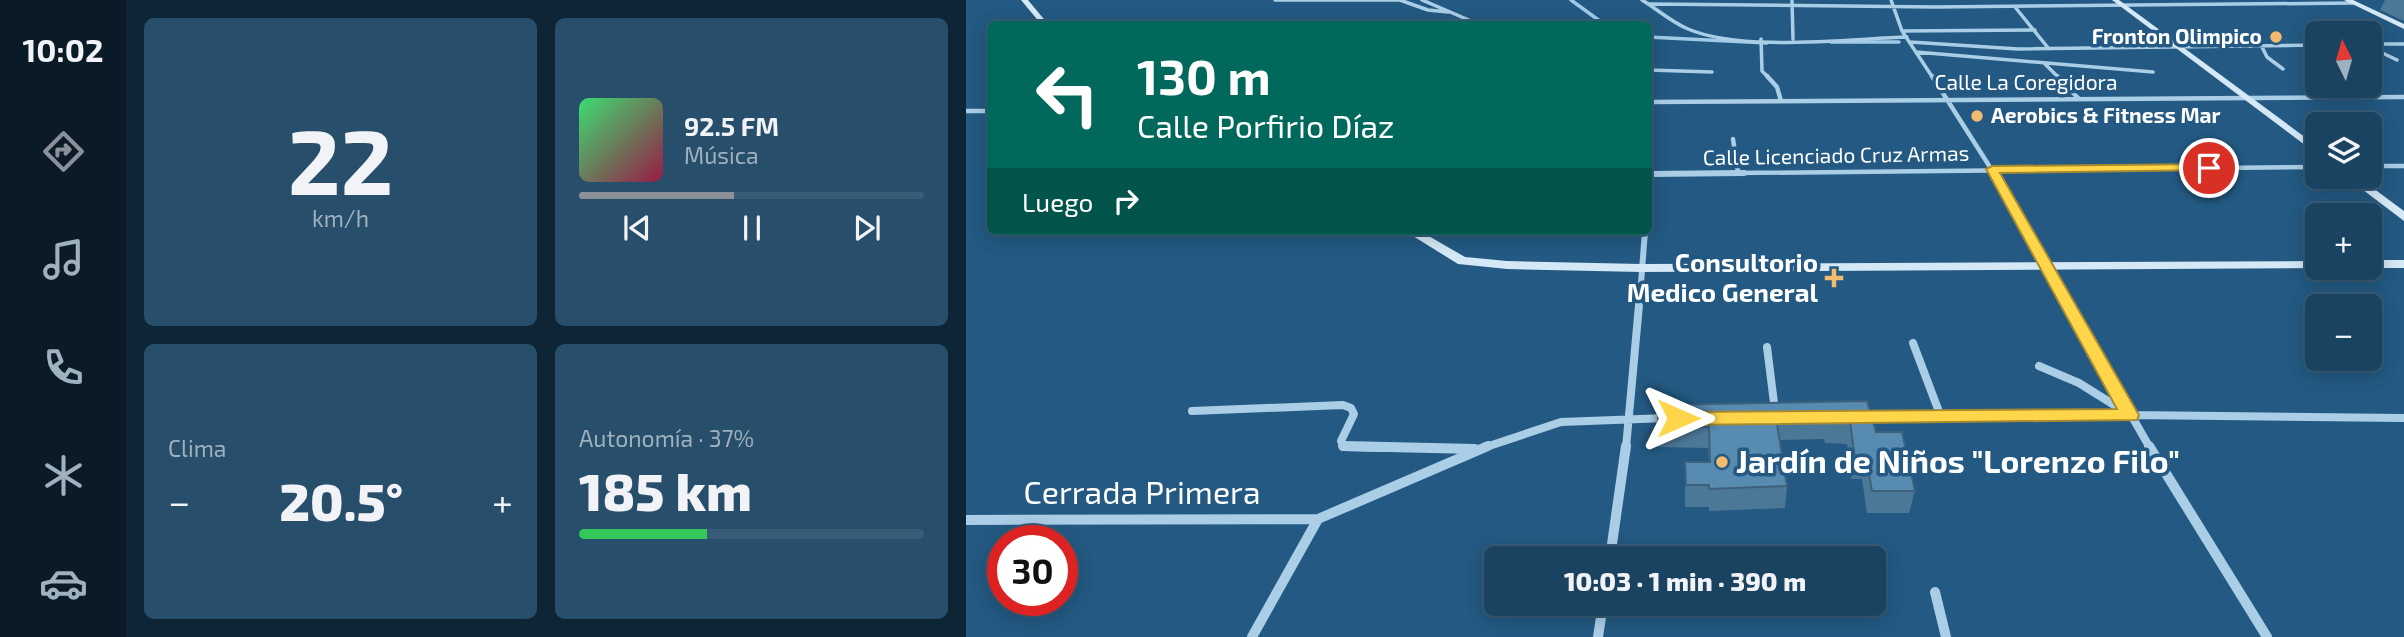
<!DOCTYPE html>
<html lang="es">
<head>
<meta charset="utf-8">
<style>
	body { margin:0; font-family:"Exo 2",sans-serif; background:#274e6b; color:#f1f3f6; height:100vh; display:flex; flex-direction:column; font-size:26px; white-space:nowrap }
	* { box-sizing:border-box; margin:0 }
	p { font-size:23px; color:#9fb0be }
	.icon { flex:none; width:38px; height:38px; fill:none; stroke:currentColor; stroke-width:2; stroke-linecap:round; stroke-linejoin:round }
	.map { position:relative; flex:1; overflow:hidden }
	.sheet { display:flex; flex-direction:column; gap:18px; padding:18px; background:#0e2536; width:840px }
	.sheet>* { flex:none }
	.guide { position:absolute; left:21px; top:21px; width:665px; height:214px; border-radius:10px; box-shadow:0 4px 18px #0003,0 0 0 2px #385c77; background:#00695c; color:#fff; overflow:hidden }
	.needle { width:46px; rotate:355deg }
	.fabs { position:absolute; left:1339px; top:21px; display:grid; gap:14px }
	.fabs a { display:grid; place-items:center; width:77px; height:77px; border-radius:10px; background:#1a4362; box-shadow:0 4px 18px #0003,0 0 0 2px #385c77; font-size:35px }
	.speed { position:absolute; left:21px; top:525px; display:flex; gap:14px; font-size:35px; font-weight:700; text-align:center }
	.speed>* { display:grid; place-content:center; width:91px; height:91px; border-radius:50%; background:#1a4362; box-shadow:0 4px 18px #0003,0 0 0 2px #385c77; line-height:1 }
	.speed .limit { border:10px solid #d22; background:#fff; color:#111 }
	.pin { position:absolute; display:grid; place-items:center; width:60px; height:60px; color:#fff; margin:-30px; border:4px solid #fff; border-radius:50%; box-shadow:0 2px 7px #0007 }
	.me { position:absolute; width:77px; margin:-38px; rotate:90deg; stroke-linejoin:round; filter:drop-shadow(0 0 5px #0008) }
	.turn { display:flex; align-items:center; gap:24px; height:147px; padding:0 35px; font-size:32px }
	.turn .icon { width:91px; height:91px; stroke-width:2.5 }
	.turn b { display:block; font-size:49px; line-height:60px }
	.then { display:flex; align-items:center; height:66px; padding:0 35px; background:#0003; gap:14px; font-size:26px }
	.big { font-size:52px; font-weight:800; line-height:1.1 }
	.sheet .tile { flex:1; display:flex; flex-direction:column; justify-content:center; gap:10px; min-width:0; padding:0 24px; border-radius:10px; background:#274e6b }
	.sheet .dial { align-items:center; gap:0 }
	.dial b { font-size:91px; line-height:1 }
	.song { display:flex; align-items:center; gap:21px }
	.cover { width:84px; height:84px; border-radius:10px; background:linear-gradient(135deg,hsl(140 70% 55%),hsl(340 70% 35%)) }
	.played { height:7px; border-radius:4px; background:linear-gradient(90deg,#8c9099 45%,#385c77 45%) }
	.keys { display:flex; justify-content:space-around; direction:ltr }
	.heat { display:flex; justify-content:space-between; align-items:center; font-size:38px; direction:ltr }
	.charge { height:10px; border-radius:5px; background:linear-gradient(90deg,#34c759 37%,#385c77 0) }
	.sheet .tiles { flex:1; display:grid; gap:18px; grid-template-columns:repeat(2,1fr) }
	.trip { position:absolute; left:518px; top:546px; width:402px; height:70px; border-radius:10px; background:#1a4362; box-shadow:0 4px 18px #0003,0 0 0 2px #385c77; font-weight:800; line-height:70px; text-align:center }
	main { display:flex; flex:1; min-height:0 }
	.dock { display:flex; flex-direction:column; width:126px; justify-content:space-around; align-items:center; background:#0a1b27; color:#9fb0be }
	.dock .icon { width:49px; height:49px }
	.dock .active { color:#8c9099 }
	.dock b { font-size:32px; color:#f1f3f6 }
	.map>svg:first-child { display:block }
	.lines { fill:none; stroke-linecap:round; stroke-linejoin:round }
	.stream { stroke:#9fcbe8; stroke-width:3.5 }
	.street-far4 { stroke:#abcee7; stroke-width:3.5 }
	.street-far3 { stroke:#abcee7; stroke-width:4.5 }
	.street-far2 { stroke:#abcee7; stroke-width:6 }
	.street-far1 { stroke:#abcee7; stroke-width:8 }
	.street { stroke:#abcee7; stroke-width:10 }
	.secondary { fill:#d5e8f6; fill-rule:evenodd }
	.wall { fill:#4c7897 }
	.building { fill:#588bb0; stroke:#3e617b; stroke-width:2 }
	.route { fill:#ffd54a; stroke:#a68a30; stroke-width:2 }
	.poi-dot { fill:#f2bb6e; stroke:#235982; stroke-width:2.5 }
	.labels { text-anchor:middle; stroke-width:7; stroke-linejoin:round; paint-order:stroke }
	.far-poi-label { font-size:21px; font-weight:bold; fill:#fff; stroke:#235982; text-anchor:end }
	.far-street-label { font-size:21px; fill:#fff; stroke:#235982 }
	.poi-label { font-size:26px; font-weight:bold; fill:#fff; stroke:#235982; text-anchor:end }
	.near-poi-label { font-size:32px; font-weight:bold; fill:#fff; stroke:#235982; text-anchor:start }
	.near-street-label { font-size:32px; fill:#fff; stroke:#235982 }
</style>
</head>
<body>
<main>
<nav class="dock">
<b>10:02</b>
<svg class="icon active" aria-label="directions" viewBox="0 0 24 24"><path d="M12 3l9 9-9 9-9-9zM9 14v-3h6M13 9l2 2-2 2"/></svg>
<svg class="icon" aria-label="music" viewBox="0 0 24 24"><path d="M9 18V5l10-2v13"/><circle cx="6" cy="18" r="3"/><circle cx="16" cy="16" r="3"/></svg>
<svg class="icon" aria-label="phone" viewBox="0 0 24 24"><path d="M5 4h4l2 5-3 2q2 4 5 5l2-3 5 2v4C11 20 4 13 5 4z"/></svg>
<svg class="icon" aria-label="climate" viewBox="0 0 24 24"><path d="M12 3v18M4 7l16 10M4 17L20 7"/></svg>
<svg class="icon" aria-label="car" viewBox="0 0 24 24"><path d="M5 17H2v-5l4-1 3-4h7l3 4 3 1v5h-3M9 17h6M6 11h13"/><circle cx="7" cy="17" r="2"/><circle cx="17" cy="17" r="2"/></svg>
</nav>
<section class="sheet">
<div class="tiles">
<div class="tile dial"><b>22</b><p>km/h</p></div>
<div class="tile">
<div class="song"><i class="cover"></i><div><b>92.5 FM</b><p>Música</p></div></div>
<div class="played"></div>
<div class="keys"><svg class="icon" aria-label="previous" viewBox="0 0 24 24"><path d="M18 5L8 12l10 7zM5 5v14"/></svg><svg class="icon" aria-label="pause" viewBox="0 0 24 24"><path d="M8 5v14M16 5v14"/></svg><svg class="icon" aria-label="next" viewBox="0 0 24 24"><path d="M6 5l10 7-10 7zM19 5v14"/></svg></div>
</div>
<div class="tile"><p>Clima</p>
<div class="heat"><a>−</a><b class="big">20.5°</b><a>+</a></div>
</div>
<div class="tile"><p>Autonomía · 37%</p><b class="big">185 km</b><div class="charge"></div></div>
</div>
</section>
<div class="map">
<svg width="1438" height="637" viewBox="0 0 1438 637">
	<rect width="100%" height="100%" fill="#235982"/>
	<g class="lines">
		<!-- stream -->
		<path class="stream" d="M 605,0 L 638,24
			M 682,37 L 801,43
			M 865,42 L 933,42"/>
		<!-- street-far4 -->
		<path class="street-far4" d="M 309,0 L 434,0 L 462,10 L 482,12
			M 456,0 L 512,24
			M 676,0 C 691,9 705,22 722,29 C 776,52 881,39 941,37
			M 925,0 L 936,31 L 967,78
			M 826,1 L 827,39
			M 683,4 L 969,7 L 1387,3
			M 1049,7 L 1083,49
			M 936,31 L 1069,30
			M 795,39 L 796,71 L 803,78
			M 944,42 L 1052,49 L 1351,45
			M 1404,44 L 1438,44
			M 1295,45 L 1301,57 L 1317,69
			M 1404,47 L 1431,60
			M 950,52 L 1187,72
			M 1079,64 L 1093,78
			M 682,70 L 746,72"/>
		<!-- street-far3 -->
		<path class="street-far3" d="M 801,76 L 811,87 L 815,101
			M 966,76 L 1029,175
			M 1091,76 L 1113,99
			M 682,102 L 1438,97
			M 0,111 L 24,111
			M 767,139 L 772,172
			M 682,163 L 682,175
			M 1404,166 L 1438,166
			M 682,174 L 1351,167"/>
		<!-- street-far2 -->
		<path class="street-far2" d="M 682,173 L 682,188
			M 1028,173 L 1097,296
			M 682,174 L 778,173
			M 674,296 L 679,231"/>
		<!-- street-far1 -->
		<path class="street-far1" d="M 1096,294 L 1184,448
			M 947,343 L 975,417
			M 801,347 L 809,411
			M 1073,366 L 1113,383 L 1161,413
			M 226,411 L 377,405 L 385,408 L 388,414 L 375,441 L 378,447 L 423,448
			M 898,418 L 1164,415 L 1438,418
			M 517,448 L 595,422 L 701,418
			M 660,448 L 674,294"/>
		<!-- street -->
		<path class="street" d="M 377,446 L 509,449
			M 1183,446 L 1301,637
			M 0,520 L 352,519 L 522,446
			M 644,558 L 660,446
			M 969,592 L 980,637
			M 286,637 L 352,519
			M 632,637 L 637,604"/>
		<!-- secondary -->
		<path class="secondary" d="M 55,0 L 62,0 L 82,24 L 75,24 Z
			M 1146,0 L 1153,0 L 1351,146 L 1351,154 Z
			M 1378,0 L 1387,0 L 1438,24 L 1438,29 Z
			M 1380,177 L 1392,177 L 1438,211 L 1438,221 Z
			M 439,231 L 454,231 L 499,257 L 541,261 L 675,264 L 1351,261 L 1351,268 L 1355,268 L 675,272 L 541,269 L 492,264 Z
			M 1404,260 L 1438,260 L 1438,268 L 1404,268 Z"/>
	</g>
	<!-- wall -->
	<path class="wall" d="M 1419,0 L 1438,0 L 1438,21 L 1414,10 Z
		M 901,401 L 910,432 L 949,491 L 943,513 L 901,513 L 896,479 L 885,479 L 881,444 L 859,443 L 858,439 L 814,440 L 821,486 L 819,508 L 743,511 L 743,507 L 719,507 L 719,462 L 743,462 L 742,448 L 692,447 L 692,425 Z"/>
	<!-- building -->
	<path class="building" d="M 901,401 L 910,432 L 936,432 L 949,491 L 906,491 L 900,457 L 889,458 L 884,422 L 862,421 L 861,417 L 810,418 L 821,486 L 743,489 L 743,485 L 720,485 L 719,462 L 744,462 L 743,427 L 692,425 L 693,405 Z"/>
	<!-- route -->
	<path class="route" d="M 1243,164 L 1247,165 L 1247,170 L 1034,173 L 1173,415 L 1171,420 L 712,425 L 703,418 L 712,412 L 1151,409 L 1020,169 L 1026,166 Z"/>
	<!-- markers -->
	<g class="poi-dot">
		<circle cx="1310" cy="37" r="7"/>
		<circle cx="1011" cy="116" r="7"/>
		<path d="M864.5 267.5h7v7h7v7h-7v7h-7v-7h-7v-7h7z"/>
		<circle cx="756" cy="462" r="7"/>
	</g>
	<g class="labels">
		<!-- far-poi labels -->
		<g class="far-poi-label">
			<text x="1296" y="44">Fronton Olimpico</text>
			<text x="1025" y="123" text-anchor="start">Aerobics &amp; Fitness Mar</text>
		</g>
		<!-- far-street labels -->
		<g class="far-street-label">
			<text x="1060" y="90">Calle La Coregidora</text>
			<text transform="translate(870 156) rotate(-1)" y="7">Calle Licenciado Cruz Armas</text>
		</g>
		<!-- poi labels -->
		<g class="poi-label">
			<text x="852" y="272">Consultorio<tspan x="852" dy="30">Medico General</tspan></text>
		</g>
		<!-- near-poi labels -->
		<g class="near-poi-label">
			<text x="770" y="473">Jardín de Niños "Lorenzo Filo"</text>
		</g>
		<!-- near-street labels -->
		<g class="near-street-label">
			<text x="176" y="504">Cerrada Primera</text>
		</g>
	</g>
</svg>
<div class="fabs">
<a><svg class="needle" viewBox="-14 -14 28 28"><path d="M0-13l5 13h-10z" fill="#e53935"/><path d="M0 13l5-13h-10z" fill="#9fb0be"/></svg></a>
<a><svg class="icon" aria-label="layers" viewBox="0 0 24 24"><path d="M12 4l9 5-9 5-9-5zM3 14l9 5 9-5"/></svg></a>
<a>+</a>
<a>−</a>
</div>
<div class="speed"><div class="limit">30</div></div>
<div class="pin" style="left:1243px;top:168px;background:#d93025"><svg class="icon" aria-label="arrive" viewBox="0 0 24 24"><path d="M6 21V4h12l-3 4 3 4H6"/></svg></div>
<svg class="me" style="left:712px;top:418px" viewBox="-20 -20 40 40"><path d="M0-17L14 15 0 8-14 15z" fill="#ffd54a" stroke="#fff" stroke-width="4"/></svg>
<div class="trip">10:03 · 1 min · 390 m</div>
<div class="guide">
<div class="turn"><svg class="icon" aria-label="left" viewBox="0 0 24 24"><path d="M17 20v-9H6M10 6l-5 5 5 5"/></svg><div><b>130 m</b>Calle Porfirio Díaz</div></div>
<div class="then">Luego<svg class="icon" aria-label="right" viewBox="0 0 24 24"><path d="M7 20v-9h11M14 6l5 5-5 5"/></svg></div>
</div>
</div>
</main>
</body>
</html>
